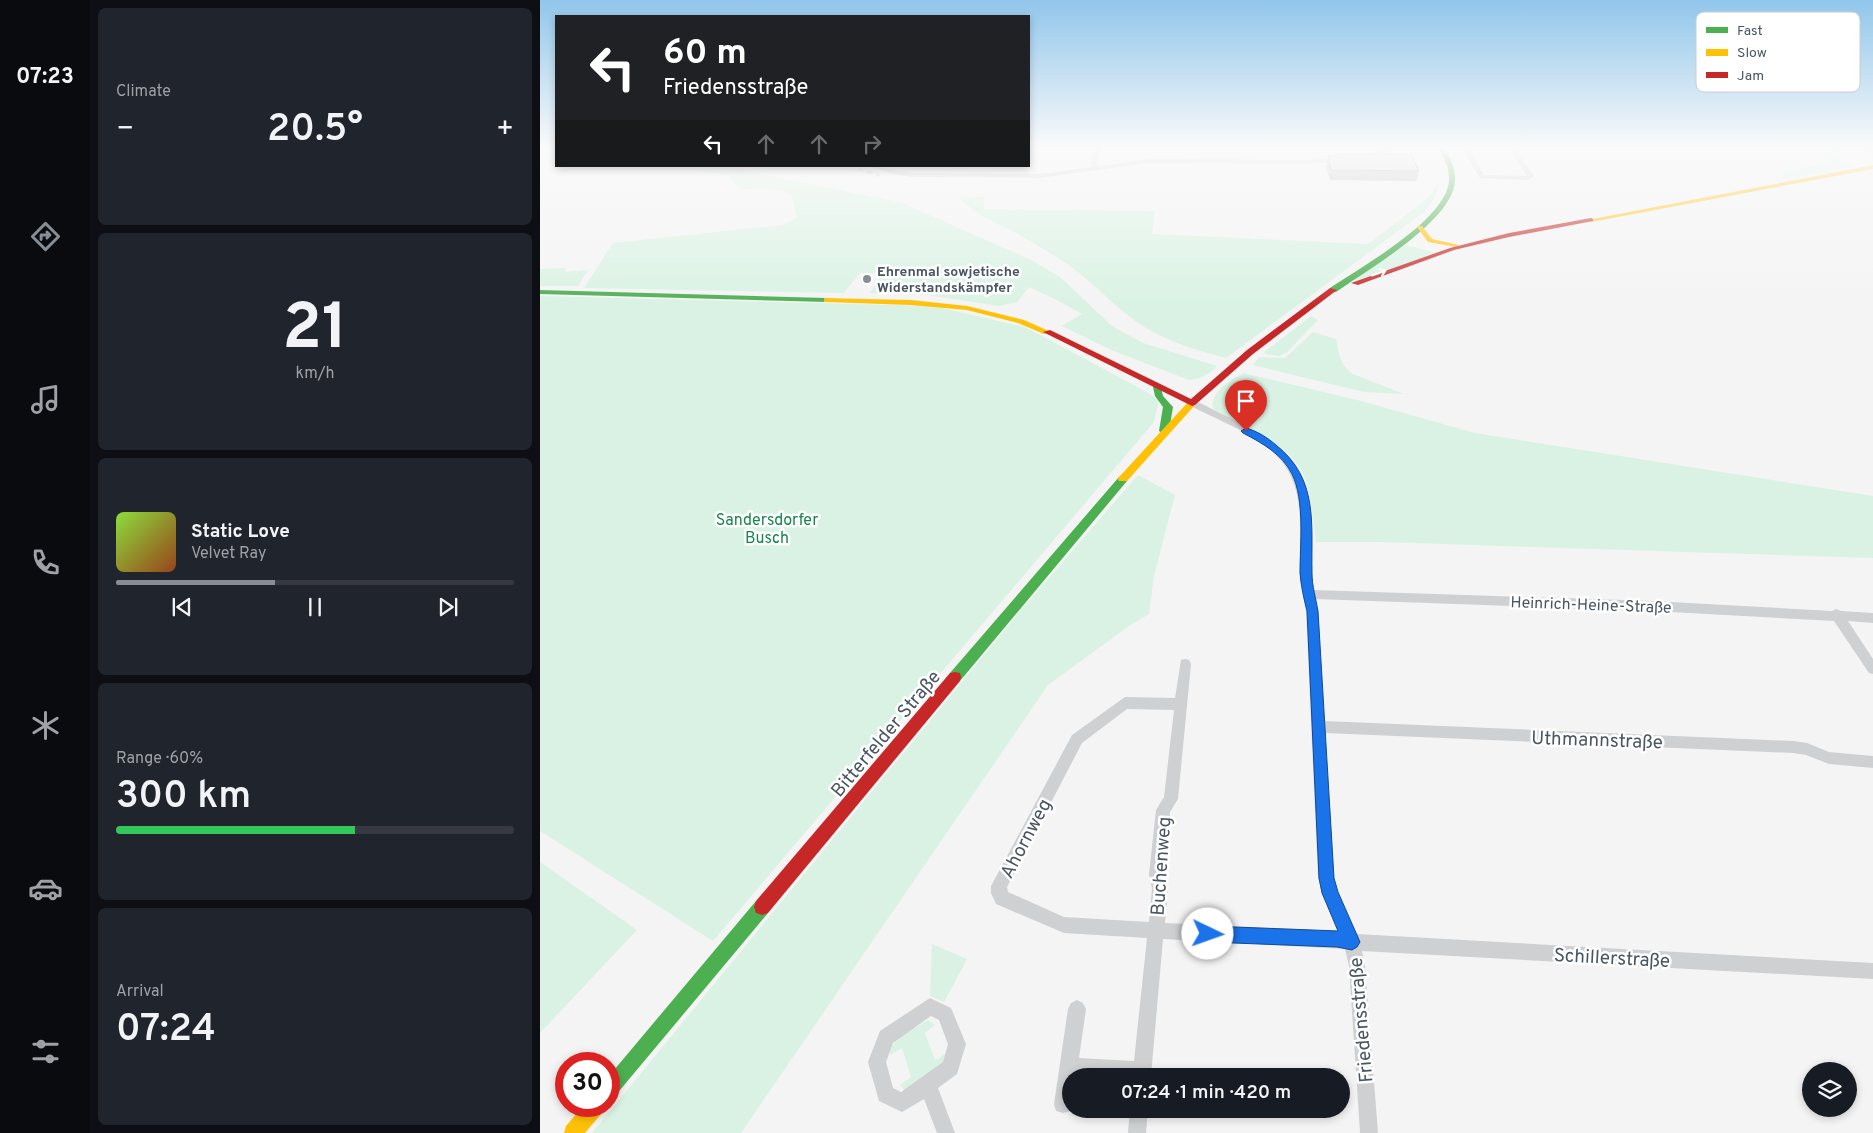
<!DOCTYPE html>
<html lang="en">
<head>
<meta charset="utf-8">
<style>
	body { margin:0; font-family:Overpass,sans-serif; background:#20242c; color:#f1f3f6; height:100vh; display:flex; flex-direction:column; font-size:19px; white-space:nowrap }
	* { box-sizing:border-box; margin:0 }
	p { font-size:16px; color:#9ea1a6 }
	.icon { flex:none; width:28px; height:28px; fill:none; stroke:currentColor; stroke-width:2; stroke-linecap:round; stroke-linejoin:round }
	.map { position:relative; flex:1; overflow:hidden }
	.side { display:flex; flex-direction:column; gap:8px; padding:8px; background:#0d0f14; width:450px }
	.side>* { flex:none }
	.guide { position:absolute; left:15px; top:15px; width:475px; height:152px; border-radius:0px; box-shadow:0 2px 8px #0003; background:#202124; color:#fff; overflow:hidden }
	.buttons { position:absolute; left:1262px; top:1062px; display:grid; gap:10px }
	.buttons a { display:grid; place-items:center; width:55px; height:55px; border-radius:50%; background:#171b24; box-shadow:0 2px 8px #0003; font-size:25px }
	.speed { position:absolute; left:15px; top:1052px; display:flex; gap:10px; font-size:25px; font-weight:700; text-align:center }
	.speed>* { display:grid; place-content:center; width:65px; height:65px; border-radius:50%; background:#171b24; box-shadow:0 2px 8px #0003; line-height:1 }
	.speed .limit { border:8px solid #d22; background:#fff; color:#111 }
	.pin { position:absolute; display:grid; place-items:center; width:42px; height:42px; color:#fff; margin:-51px -21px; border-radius:50% 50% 50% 0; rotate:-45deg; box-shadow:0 0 5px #0007 }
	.pin .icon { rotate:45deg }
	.me { position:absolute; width:55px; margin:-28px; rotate:93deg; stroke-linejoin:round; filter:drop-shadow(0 0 4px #0008) }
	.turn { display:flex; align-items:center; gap:18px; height:105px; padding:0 25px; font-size:22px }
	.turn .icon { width:65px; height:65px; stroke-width:2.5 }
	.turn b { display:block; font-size:35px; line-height:42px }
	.lanes { display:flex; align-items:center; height:48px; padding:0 25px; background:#0003; justify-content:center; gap:25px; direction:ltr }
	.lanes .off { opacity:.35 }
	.big { font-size:38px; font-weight:600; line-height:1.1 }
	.side .card { flex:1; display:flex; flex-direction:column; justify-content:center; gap:8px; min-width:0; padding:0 18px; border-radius:8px; background:#20242c }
	.side .dial { align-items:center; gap:0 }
	.dial b { font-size:65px; line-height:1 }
	.song { display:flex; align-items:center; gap:15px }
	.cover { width:60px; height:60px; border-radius:8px; background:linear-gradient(135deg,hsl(90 70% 55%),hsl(20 70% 35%)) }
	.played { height:5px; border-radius:2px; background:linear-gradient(90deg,#868d94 40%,#363941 40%) }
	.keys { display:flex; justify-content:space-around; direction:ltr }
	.heat { display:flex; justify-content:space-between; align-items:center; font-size:28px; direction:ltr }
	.charge { height:8px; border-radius:4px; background:linear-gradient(90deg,#34c759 60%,#363941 0) }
	.trip { position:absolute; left:522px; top:1068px; width:288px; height:50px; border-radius:25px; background:#171b24; box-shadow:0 2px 8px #0003; font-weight:600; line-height:50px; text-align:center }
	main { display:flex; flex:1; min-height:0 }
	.menu { display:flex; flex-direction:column; width:90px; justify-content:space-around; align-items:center; background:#090b0e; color:#9ea1a6 }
	.menu .icon { width:35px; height:35px }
	.menu .current { color:#868d94 }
	.menu b { font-size:22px; color:#f1f3f6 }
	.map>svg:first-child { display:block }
	.green { fill:#d9f2e3 }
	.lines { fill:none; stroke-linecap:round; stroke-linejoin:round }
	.street { fill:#ced0d2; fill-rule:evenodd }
	.fast { fill:#4caf50; fill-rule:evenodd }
	.slow { fill:#ffc107; fill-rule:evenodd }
	.jam { fill:#c62828; fill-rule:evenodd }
	.rail-casing { stroke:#c9cacc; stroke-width:3 }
	.rail { stroke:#fff; stroke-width:2; stroke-dasharray:5; stroke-linecap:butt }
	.wall { fill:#bebebf }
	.building { fill:#ddddde; stroke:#9b9b9b }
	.oneway { stroke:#f6fbf6 }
	.route { fill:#1a73e8; stroke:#114b97 }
	.poi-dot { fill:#868d94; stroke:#fff; stroke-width:2 }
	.labels { text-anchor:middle; stroke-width:5; stroke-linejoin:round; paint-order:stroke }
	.far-poi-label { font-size:14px; font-weight:bold; fill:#4a5661; stroke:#fff; text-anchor:start }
	.park-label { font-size:16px; fill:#17864f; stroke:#fff }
	.street-label { font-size:16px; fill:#4a5661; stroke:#fff }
	.near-street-label { font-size:19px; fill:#4a5661; stroke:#fff }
	.key { fill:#fff; stroke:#c9ccd0; stroke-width:1 }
	.key-label { font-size:14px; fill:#4a5661 }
</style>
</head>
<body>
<main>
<nav class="menu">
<b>07:23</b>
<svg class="icon current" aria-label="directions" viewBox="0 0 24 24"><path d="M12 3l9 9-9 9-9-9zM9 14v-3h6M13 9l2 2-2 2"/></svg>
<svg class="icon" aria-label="music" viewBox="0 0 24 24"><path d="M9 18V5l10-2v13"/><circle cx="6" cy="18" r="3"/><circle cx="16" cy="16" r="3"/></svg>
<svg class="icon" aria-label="phone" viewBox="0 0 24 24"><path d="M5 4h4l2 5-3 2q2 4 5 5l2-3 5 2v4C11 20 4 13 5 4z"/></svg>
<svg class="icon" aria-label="climate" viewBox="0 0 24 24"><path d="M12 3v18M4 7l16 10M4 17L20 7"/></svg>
<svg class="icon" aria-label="car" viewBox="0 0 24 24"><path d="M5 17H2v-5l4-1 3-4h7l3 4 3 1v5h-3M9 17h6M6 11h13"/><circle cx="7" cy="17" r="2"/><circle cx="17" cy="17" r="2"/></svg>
<svg class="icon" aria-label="filters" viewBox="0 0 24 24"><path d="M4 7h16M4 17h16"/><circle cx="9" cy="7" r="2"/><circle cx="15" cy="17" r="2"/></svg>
</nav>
<section class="side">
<div class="card"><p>Climate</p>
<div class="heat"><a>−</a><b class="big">20.5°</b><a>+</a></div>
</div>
<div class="card dial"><b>21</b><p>km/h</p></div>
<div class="card">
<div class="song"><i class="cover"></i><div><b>Static Love</b><p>Velvet Ray</p></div></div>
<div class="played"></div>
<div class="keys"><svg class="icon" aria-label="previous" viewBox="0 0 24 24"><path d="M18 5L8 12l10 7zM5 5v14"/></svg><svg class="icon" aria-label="pause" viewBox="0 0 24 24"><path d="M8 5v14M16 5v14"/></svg><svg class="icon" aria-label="next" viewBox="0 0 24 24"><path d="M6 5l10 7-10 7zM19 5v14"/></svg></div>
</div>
<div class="card"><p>Range · 60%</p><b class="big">300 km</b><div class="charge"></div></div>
<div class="card"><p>Arrival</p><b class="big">07:24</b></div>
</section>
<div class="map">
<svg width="1333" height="1133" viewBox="0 0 1333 1133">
	<rect width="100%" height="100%" fill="#f4f4f4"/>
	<!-- green -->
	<path class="green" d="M 1275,148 L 1286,148 L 1313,167 L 1242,179 L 1244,171 L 1292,161 Z
		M 154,166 L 181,166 L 363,203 L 491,260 L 520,277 L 572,326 L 603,343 L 677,366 C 669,375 660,379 649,380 L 571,350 L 522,326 L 542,314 L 515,299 L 489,287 L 477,302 L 459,306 L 388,295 L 330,293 L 343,273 L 320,273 L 304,293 L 44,288 L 73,243 L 242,225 L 257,218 L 252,196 L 243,190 L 199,189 L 187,175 L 161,170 Z
		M 899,183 L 894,199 L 884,212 L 686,358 C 651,349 613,337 585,313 C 564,296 547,277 524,262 C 509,252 493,243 478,234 C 458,223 435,216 420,198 L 444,197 L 444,209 L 615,211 L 612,234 L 828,244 L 888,198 Z
		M 866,245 L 897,253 L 816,281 L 813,279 Z
		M 26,268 L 25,272 L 48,270 L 38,286 L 0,286 L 0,269 Z
		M 0,296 L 393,306 L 485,327 L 605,391 L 619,400 L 614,422 L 173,941 L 0,831 Z
		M 771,316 L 778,320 L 746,353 L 740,356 L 725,354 L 724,352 Z
		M 773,332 L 796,339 C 799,354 800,365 813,374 L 864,394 L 824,392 L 713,365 L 719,357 L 745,358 Z
		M 704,373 L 821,401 L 935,433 L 1333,496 L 1333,558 L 841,542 L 776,542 C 769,490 773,463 721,435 C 705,427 687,420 673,408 C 670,393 691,378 704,373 Z
		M 598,475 L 635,495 L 614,576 L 609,614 L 589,626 L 508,685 L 201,1133 L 52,1133 L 475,617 Z
		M 0,862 L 97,930 L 0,1033 Z
		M 392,944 L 427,959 L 404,1002 L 390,996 Z
		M 388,1020 L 395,1025 L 385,1033 L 395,1060 L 405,1054 L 405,1063 L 365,1091 L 360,1085 L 371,1077 L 362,1048 L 350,1055 C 349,1039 377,1028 388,1020 Z"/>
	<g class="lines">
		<!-- street -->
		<path class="street" d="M 555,148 L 561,148 L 556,163 L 558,166 L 608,159 L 766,160 L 802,158 L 805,160 L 802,162 L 766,164 L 608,163 L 500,178 L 373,177 L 351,174 L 330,166 L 340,166 L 352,170 L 373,173 L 500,174 L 552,167 L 550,163 Z
			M 850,148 L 860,148 L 822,159 L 819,157 Z
			M 922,148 L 928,148 L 944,175 L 987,176 L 969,148 L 975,148 L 994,176 L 988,180 L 940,178 Z
			M 1313,148 L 1298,152 L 1295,150 Z
			M 1325,148 L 1333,149 L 1333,153 Z
			M 652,400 C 664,404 675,411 686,416 C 726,436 762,454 769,502 C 774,531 768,561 773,590 L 1112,601 L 1292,611 L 1296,609 L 1301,611 L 1333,613 L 1333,623 L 1308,621 L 1333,659 L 1333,674 L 1329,673 L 1294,621 L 1112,611 L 775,599 L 778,611 L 784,721 L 1253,741 L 1267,743 L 1289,752 L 1333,756 L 1333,768 L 1289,764 L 1266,755 L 1253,753 L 785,733 L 794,878 L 797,892 L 817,934 L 1333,963 L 1333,979 L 822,951 L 825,966 L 838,1133 L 820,1133 L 809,966 L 805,949 L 623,939 L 611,1076 L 531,1076 L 531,1106 L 530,1111 L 523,1113 L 516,1111 L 514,1104 L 528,1009 L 531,1003 L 537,1000 L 543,1003 L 546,1009 L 539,1058 L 594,1061 L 607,938 L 524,933 L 456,904 L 451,893 L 451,886 L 532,735 L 585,697 L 635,698 L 641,660 L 645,659 L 649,660 L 651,664 L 638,799 L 630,812 L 625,874 L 628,888 L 625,923 L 799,931 L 782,893 L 778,878 L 766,611 C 764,600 761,589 760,577 C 758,527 771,478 723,444 C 701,428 673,418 649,405 L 647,403 ZM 587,709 L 634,710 L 624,797 L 616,810 L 609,874 L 612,888 L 609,922 L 524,917 L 468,892 L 467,887 L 542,743 Z
			M 390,998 L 411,1008 L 426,1044 L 417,1074 L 398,1088 L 415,1133 L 397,1133 L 384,1099 L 362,1112 L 339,1101 L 328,1062 L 340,1031 ZM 391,1016 L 399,1020 L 408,1044 L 403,1062 L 361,1092 L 353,1088 L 346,1062 L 353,1043 Z
			M 590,1109 L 608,1109 L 606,1133 L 588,1133 Z"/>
		<!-- fast -->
		<path class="fast" d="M 898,148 L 904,148 C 910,158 916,169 915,181 C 913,221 827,270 796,292 L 790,292 L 790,288 C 821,267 906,220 909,181 C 910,169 904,158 898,148 Z
			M 0,290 L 287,298 L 291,300 L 287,302 L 0,294 Z
			M 617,384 L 621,387 L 623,396 L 633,407 L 629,431 L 624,434 L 619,431 L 623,407 L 615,396 L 613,387 Z
			M 583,476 L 588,479 L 587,481 L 420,681 L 415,682 L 410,681 L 409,677 L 410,673 L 579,477 Z
			M 222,899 L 228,901 L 230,907 L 228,913 L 75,1096 L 69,1099 L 69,1076 L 216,901 Z"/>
		<!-- slow -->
		<path class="slow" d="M 1333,165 L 1333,169 L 1051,222 L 1048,220 Z
			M 878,226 L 882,226 L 892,239 L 919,245 L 916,247 L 888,242 L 877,227 Z
			M 284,298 L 371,300 L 427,306 L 484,320 L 511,332 L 504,334 L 478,323 L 427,310 L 371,305 L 287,302 L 284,302 Z
			M 652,400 L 657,403 L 655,405 L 587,481 L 579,481 L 578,479 L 579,477 L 649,401 Z
			M 43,1106 L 64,1106 L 62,1113 L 45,1133 L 24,1133 L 26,1126 Z"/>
		<!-- jam -->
		<path class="jam" d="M 1051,218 L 1053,219 L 1053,221 L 969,237 L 914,250 L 818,285 L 811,283 L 910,248 L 969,233 Z
			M 790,288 L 797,290 L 713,354 L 655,405 L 652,406 L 503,332 L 510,330 L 651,399 L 707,350 Z
			M 415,672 L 420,673 L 421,677 L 420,681 L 228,913 L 222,915 L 216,913 L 214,907 L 216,901 L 410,673 Z"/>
		<!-- rail casing -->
		<g class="rail-casing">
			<path id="rail" d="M 313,167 L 338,175"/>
		</g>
		<!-- rail -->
		<use href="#rail" class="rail"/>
	</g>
	<!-- wall -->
	<path class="wall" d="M 788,156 L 879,171 L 876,181 L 790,180 L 786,166 Z"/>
	<!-- building -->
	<path class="building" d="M 803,154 L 871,154 L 879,171 L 791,170 L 788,156 Z"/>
	<!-- one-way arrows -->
	<defs><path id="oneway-shaft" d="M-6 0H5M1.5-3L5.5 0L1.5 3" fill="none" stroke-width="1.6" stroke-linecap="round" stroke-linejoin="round" transform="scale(1.25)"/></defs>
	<use class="oneway" href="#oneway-shaft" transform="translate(839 273) rotate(-19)"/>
	<!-- sky -->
	<linearGradient id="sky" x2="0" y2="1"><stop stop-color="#91c6eb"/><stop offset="0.48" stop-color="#fafafa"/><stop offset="1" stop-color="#fafafa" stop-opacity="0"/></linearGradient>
	<rect width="1333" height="307" fill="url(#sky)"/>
	<!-- route -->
	<path class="route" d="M 706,428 C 717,431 728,438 736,445 C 779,479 771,524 772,573 C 772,586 776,599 778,611 L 794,878 L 798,892 L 820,942 L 817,947 L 812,950 L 797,947 L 668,942 L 663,940 L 660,934 L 663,928 L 668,926 L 798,931 L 782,893 L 779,878 L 767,611 C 764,599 761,586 760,573 C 760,545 765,500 752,474 C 742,454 722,443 703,433 L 701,431 Z"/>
	<!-- markers -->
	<circle class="poi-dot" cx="327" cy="279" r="5"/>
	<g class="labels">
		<!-- far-poi labels -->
		<g class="far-poi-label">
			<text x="337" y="276">Ehrenmal sowjetische<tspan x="337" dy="16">Widerstandskämpfer</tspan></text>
		</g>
		<!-- park labels -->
		<g class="park-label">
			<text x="227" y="525">Sandersdorfer<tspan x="227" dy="18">Busch</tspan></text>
		</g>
		<!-- street labels -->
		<g class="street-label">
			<text transform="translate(1051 604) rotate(2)" y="6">Heinrich-Heine-Straße</text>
		</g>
		<!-- near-street labels -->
		<g class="near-street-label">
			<text transform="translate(345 733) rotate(-50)" y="7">Bitterfelder Straße</text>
			<text transform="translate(1057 739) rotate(2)" y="7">Uthmannstraße</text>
			<text transform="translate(485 838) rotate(-62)" y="7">Ahornweg</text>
			<text transform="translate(620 866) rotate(-86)" y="7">Buchenweg</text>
			<text transform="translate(1072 957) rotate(3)" y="7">Schillerstraße</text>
			<text transform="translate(820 1020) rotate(-95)" y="7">Friedensstraße</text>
		</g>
	</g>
	<!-- legend -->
	<rect x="1156" y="12" width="164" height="80" rx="8" class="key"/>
	<rect x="1166" y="27" width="22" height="6" fill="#4caf50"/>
	<rect x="1166" y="49" width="22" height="7" fill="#ffc107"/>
	<rect x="1166" y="72" width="22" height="6" fill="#c62828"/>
	<g class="key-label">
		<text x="1197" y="35">Fast</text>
		<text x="1197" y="57">Slow</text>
		<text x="1197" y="80">Jam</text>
	</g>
</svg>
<div class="buttons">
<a><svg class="icon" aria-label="layers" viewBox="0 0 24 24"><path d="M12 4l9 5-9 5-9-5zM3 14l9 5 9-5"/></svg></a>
</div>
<div class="speed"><div class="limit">30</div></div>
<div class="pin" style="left:706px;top:431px;background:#d93025"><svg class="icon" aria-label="arrive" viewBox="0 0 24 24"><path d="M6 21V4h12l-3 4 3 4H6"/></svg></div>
<svg class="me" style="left:668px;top:934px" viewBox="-20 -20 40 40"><circle r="19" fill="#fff"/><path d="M0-13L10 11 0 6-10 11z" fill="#1a73e8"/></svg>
<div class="trip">07:24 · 1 min · 420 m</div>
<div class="guide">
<div class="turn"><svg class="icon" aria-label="left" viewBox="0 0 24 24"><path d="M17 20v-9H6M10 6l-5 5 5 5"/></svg><div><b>60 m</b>Friedensstraße</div></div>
<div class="lanes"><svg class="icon" aria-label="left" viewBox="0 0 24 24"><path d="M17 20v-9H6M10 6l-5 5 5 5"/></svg><svg class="icon off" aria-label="ahead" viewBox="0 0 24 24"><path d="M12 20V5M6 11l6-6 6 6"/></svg><svg class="icon off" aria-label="ahead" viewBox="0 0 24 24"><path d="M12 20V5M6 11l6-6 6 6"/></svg><svg class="icon off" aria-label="right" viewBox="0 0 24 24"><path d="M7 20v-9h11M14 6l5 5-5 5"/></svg></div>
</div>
</div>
</main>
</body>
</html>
